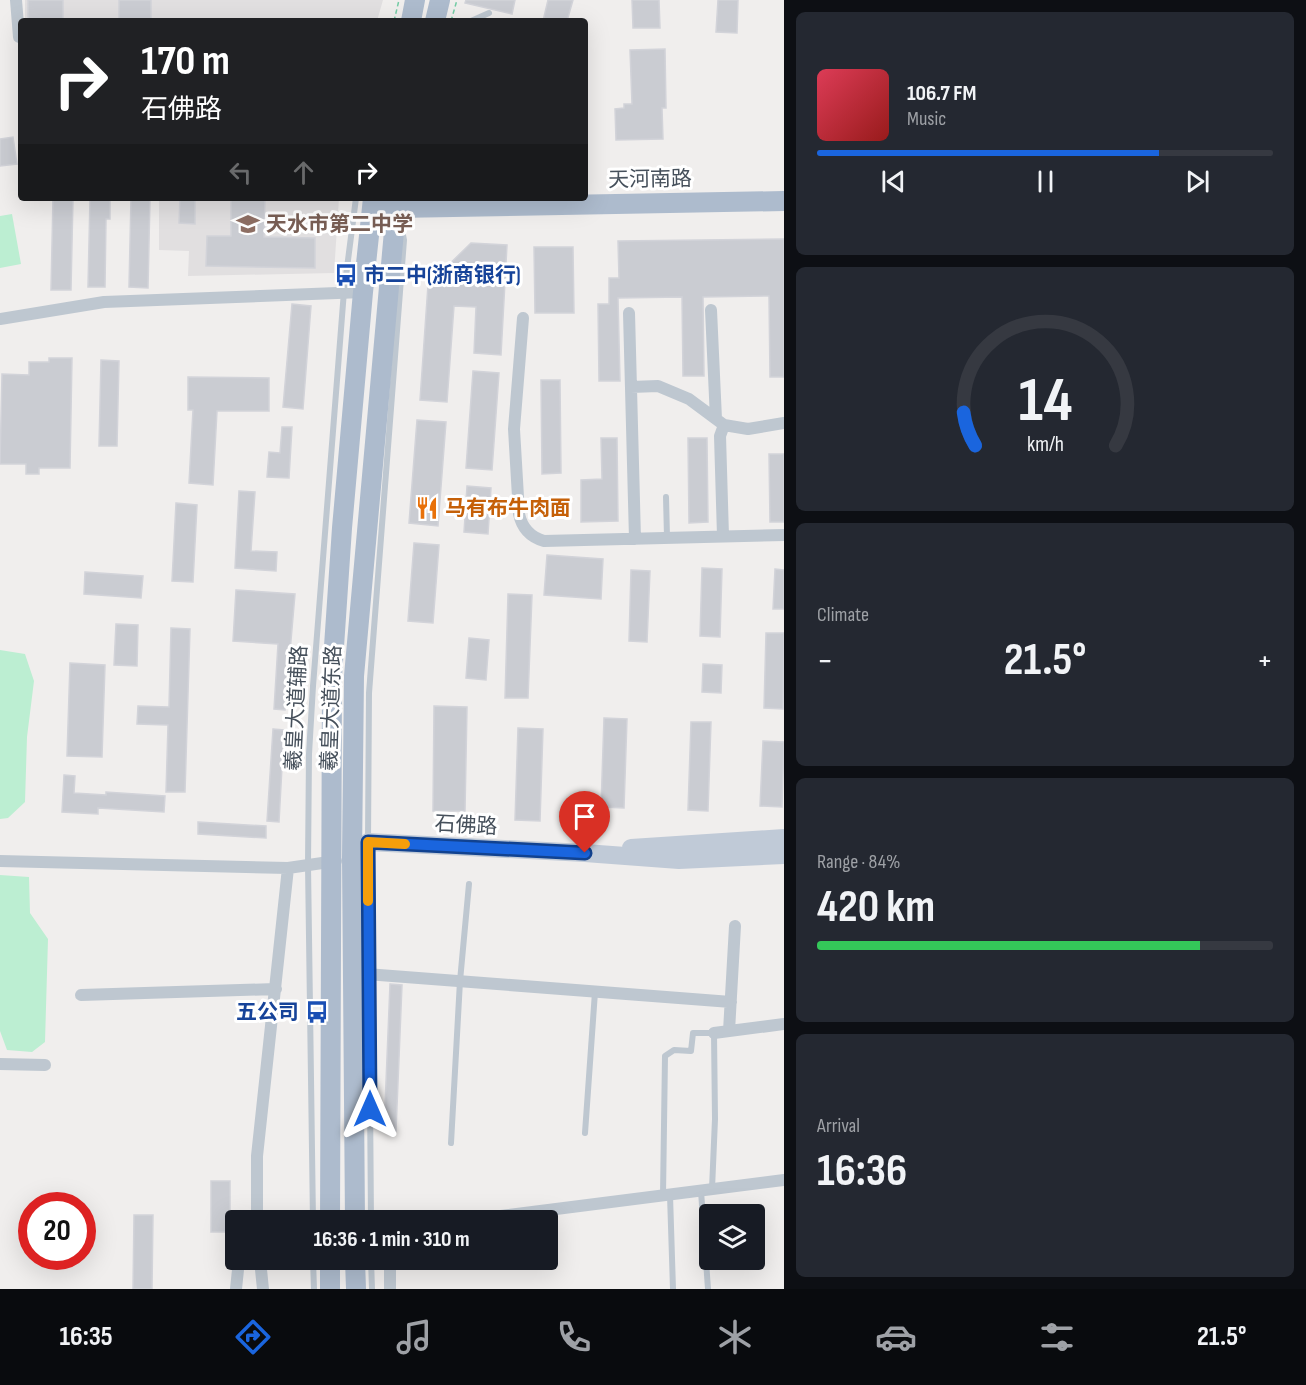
<!DOCTYPE html>
<html lang="en">
<head>
<meta charset="utf-8">
<style>
	body { margin:0; font-family:"Sofia Sans Condensed","Noto Sans SC",sans-serif; background:#242831; color:#f1f3f6; height:100vh; display:flex; flex-direction:column; font-size:22px; white-space:nowrap }
	* { box-sizing:border-box; margin:0 }
	p { font-size:20px; color:#9ea1a6 }
	.icon { flex:none; width:33px; height:33px; fill:none; stroke:currentColor; stroke-width:2; stroke-linecap:round; stroke-linejoin:round }
	.map { position:relative; flex:1; overflow:hidden }
	.details { display:flex; flex-direction:column; gap:12px; padding:12px; background:#0d0f14; width:522px }
	.details>* { flex:none }
	.top-card { position:absolute; left:18px; top:18px; width:570px; height:183px; border-radius:6px; box-shadow:0 6px 24px #0002; background:#202124; color:#fff; overflow:hidden }
	.tools { position:absolute; left:699px; top:1204px; display:grid; gap:12px }
	.tools a { display:grid; place-items:center; width:66px; height:66px; border-radius:6px; background:#171b24; box-shadow:0 6px 24px #0002; font-size:30px }
	.speed { position:absolute; left:18px; top:1192px; display:flex; gap:12px; font-size:30px; font-weight:700; text-align:center }
	.speed>* { display:grid; place-content:center; width:78px; height:78px; border-radius:50%; background:#171b24; box-shadow:0 6px 24px #0002; line-height:1 }
	.speed .limit { border:9px solid #d22; background:#fff; color:#111 }
	.pin { position:absolute; display:grid; place-items:center; width:51px; height:51px; color:#fff; margin:-62px -26px; border-radius:50% 50% 50% 0; rotate:-45deg; box-shadow:0 0 6px #0007 }
	.pin .icon { rotate:45deg }
	.me { position:absolute; width:66px; margin:-33px; rotate:0deg; stroke-linejoin:round; filter:drop-shadow(0 0 4px #0008) }
	.turn { display:flex; align-items:center; gap:21px; height:126px; padding:0 24px; font-size:27px }
	.turn .icon { width:78px; height:78px; stroke-width:2.5 }
	.turn b { display:block; font-size:42px; line-height:51px }
	.lanes { display:flex; align-items:center; height:57px; padding:0 24px; background:#0003; justify-content:center; gap:30px; direction:ltr }
	.lanes .off { opacity:.35 }
	.big { font-size:45px; font-weight:700; line-height:1.1 }
	.details .tile { flex:1; display:flex; flex-direction:column; justify-content:center; gap:9px; min-width:0; padding:0 21px; border-radius:9px; background:#242831 }
	.details .dial { align-items:center; gap:0 }
	.dial svg { height:156px; overflow:visible; fill:none; stroke:#363941; stroke-width:7; stroke-linecap:round; text-anchor:middle }
	.dial text { fill:#f1f3f6; stroke:none }
	.song { display:flex; align-items:center; gap:18px }
	.cover { width:72px; height:72px; border-radius:9px; background:linear-gradient(135deg,hsl(350 70% 55%),hsl(0 70% 35%)) }
	.played { height:6px; border-radius:3px; background:linear-gradient(90deg,#1a65de 75%,#363941 75%) }
	.keys { display:flex; justify-content:space-around; direction:ltr }
	.heat { display:flex; justify-content:space-between; align-items:center; font-size:33px; direction:ltr }
	.charge { height:9px; border-radius:4px; background:linear-gradient(90deg,#34c759 84%,#363941 0) }
	.trip { position:absolute; left:225px; top:1210px; width:333px; height:60px; border-radius:6px; background:#171b24; box-shadow:0 6px 24px #0002; font-weight:700; line-height:60px; text-align:center }
	.tabs { display:flex; height:96px; justify-content:space-around; align-items:center; background:#090b0e; color:#9ea1a6 }
	.tabs .icon { width:42px; height:42px }
	.tabs .on { color:#1a65de }
	.tabs b { font-size:27px; color:#f1f3f6 }
	main { display:flex; flex:1; min-height:0 }
	.map>svg:first-child { display:block }
	.education { fill:#e1dfe0 }
	.green { fill:#bceed2 }
	.building { fill:#caccd2; stroke:#d2d3d9; stroke-width:1.5 }
	.lines { fill:none; stroke-linecap:round; stroke-linejoin:round }
	.path { stroke:#74cca5; stroke-width:1.5; stroke-dasharray:4.5 3; stroke-linecap:butt }
	.lane { stroke:#bec7d0; stroke-width:6 }
	.street { stroke:#bec7d0; stroke-width:12 }
	.secondary { stroke:#c0cad7; stroke-width:18 }
	.primary { stroke:#adbbcd; stroke-width:20 }
	.route-casing { stroke:#114290; stroke-width:15 }
	.route { stroke:#1a65de; stroke-width:10 }
	.slow { stroke:#f59e0b; stroke-width:10 }
	.labels { text-anchor:middle; stroke-width:6; stroke-linejoin:round; paint-order:stroke }
	.street-label { font-size:21px; fill:#46505b; stroke:#fff }
	.education-label { font-size:21px; font-weight:bold; fill:#785e54; stroke:#fff; text-anchor:start }
	.transit-label { font-size:21px; font-weight:bold; fill:#164399; stroke:#fff; text-anchor:start }
	.food-label { font-size:21px; font-weight:bold; fill:#c56008; stroke:#fff; text-anchor:start }
</style>
</head>
<body>
<main>
<div class="map">
<svg width="784" height="1289" viewBox="0 0 784 1289">
	<rect width="100%" height="100%" fill="#f0eeed"/>
	<!-- education -->
	<path class="education" d="M 25,0 L 383,0 L 377,21 L 25,21 Z
		M 159,198 L 339,198 L 334,273 L 188,276 L 189,251 L 159,250 Z"/>
	<!-- green -->
	<path class="green" d="M 12,214 L 21,264 L 0,268 L 0,216 Z
		M 0,650 L 25,654 L 34,681 L 27,737 L 25,802 L 8,818 L 0,819 Z
		M 0,875 L 29,877 L 30,913 L 48,939 L 45,1042 L 32,1052 L 7,1050 L 0,1031 Z"/>
	<!-- building -->
	<path class="building" d="M 28,0 L 63,0 L 63,21 L 28,21 Z
		M 119,0 L 151,0 L 151,21 L 119,21 Z
		M 466,0 L 515,0 L 512,14 L 465,3 Z
		M 548,0 L 573,0 L 567,21 L 543,21 Z
		M 632,0 L 659,0 L 660,28 L 633,28 Z
		M 718,0 L 738,0 L 737,33 L 716,32 Z
		M 665,49 L 666,108 L 662,108 L 663,139 L 616,140 L 615,109 L 624,108 L 624,104 L 632,104 L 630,50 Z
		M 13,137 L 17,164 L 0,166 L 0,139 Z
		M 53,198 L 73,198 L 71,290 L 51,290 Z
		M 90,198 L 110,198 L 110,219 L 106,219 L 105,287 L 88,287 Z
		M 131,198 L 150,198 L 148,288 L 129,287 Z
		M 180,198 L 195,198 L 195,224 L 179,223 Z
		M 231,198 L 265,198 L 264,237 L 315,238 L 315,268 L 206,266 L 207,236 L 231,236 Z
		M 784,239 L 784,377 L 770,377 L 769,296 L 703,297 L 704,376 L 683,376 L 682,297 L 618,298 L 620,381 L 599,381 L 598,304 L 609,304 L 609,278 L 619,278 L 618,241 Z
		M 471,243 L 507,245 L 501,355 L 474,353 L 476,307 L 454,306 L 447,402 L 420,400 L 428,285 Z
		M 534,247 L 573,247 L 574,313 L 535,313 Z
		M 292,304 L 311,306 L 303,409 L 283,407 Z
		M 49,358 L 72,358 L 70,468 L 39,468 L 39,474 L 26,474 L 26,464 L 0,464 L 2,374 L 29,375 L 29,362 L 49,362 Z
		M 101,360 L 119,361 L 117,446 L 99,446 Z
		M 473,371 L 499,373 L 492,470 L 466,468 Z
		M 188,377 L 269,378 L 269,411 L 217,411 L 213,485 L 189,483 L 193,410 L 188,410 Z
		M 541,380 L 560,380 L 561,473 L 542,474 Z
		M 417,420 L 446,422 L 438,526 L 409,523 Z
		M 282,427 L 292,427 L 289,478 L 267,477 L 269,452 L 280,453 Z
		M 601,438 L 617,438 L 618,521 L 581,522 L 581,480 L 602,479 Z
		M 688,438 L 707,438 L 708,522 L 689,523 Z
		M 769,454 L 784,454 L 784,522 L 770,522 Z
		M 467,486 L 491,488 L 488,534 L 464,532 Z
		M 239,491 L 255,492 L 251,551 L 277,552 L 276,571 L 235,568 Z
		M 176,503 L 197,505 L 193,582 L 172,581 Z
		M 414,543 L 439,545 L 433,623 L 408,621 Z
		M 547,555 L 603,559 L 601,599 L 544,595 Z
		M 702,568 L 722,569 L 720,637 L 700,636 Z
		M 775,569 L 784,570 L 784,609 L 773,609 Z
		M 631,570 L 650,571 L 647,642 L 629,641 Z
		M 85,572 L 143,576 L 141,598 L 84,594 Z
		M 236,590 L 295,594 L 285,710 L 274,709 L 278,644 L 233,641 Z
		M 508,594 L 532,595 L 528,698 L 505,698 Z
		M 116,624 L 138,625 L 137,666 L 114,665 Z
		M 171,628 L 190,629 L 185,792 L 166,792 L 168,725 L 137,724 L 138,706 L 169,707 Z
		M 766,633 L 784,633 L 783,709 L 764,708 Z
		M 469,638 L 489,640 L 486,680 L 466,678 Z
		M 70,663 L 105,665 L 102,757 L 67,756 Z
		M 703,664 L 722,665 L 721,693 L 702,692 Z
		M 434,706 L 467,707 L 465,811 L 433,811 Z
		M 604,718 L 627,719 L 624,808 L 601,807 Z
		M 691,722 L 711,722 L 708,811 L 688,810 Z
		M 518,728 L 543,729 L 540,821 L 515,820 Z
		M 273,729 L 284,730 L 279,822 L 267,821 Z
		M 763,741 L 784,742 L 782,807 L 760,806 Z
		M 64,775 L 75,776 L 74,793 L 106,795 L 106,792 L 165,796 L 164,812 L 98,808 L 98,814 L 62,812 Z
		M 198,822 L 266,826 L 266,838 L 198,834 Z
		M 390,984 L 402,985 L 396,1131 L 384,1131 Z
		M 211,1181 L 230,1181 L 230,1232 L 211,1232 Z
		M 134,1215 L 153,1215 L 152,1289 L 133,1289 Z"/>
	<g class="lines">
		<!-- path -->
		<path class="path" d="M 394,21 L 399,0
			M 451,21 L 457,0"/>
		<!-- lane -->
		<path class="lane" d="M 471,21 L 489,13
			M 666,497 L 667,537
			M 585,1133 L 595,992
			M 451,1143 L 460,981 L 469,884
			M 701,1191 L 708,1289
			M 663,1195 L 665,1056 L 674,1050 L 691,1051 L 693,1033 L 714,1033 L 715,1119 L 712,1189
			M 670,1195 L 673,1289
			M 313,1221 L 308,865 L 309,754 L 313,686 L 344,291 L 356,198
			M 371,1221 L 368,842 L 369,693 L 404,240 L 402,230
			M 313,1260 L 314,1289
			M 371,1260 L 372,1289"/>
		<!-- street -->
		<path class="street" d="M 16,0 L 19,37
			M 711,310 L 716,419
			M 629,313 L 635,539
			M 523,318 L 514,429 L 519,514 C 522,528 530,537 544,541 L 784,535
			M 0,319 L 104,302 L 363,292
			M 631,387 L 658,386 L 689,399 L 724,425 L 748,429 L 784,423
			M 723,536 L 720,436 L 724,425
			M 0,861 L 288,868
			M 353,973 L 731,1002
			M 81,995 L 276,989
			M 729,1031 L 735,926
			M 714,1033 L 784,1024
			M 0,1064 L 45,1065
			M 257,1221 L 257,1156 L 288,868 L 336,861
			M 462,1221 L 784,1180
			M 260,1260 L 263,1289
			M 236,1289 L 239,1260
			M 390,1289 L 390,1260"/>
		<!-- secondary -->
		<path class="secondary" d="M 631,848 L 784,838
			M 352,858 L 368,842 L 585,853 L 679,860 L 784,855"/>
		<!-- primary -->
		<path class="primary" d="M 411,21 L 415,0
			M 435,21 L 440,0
			M 386,203 L 396,208 L 784,201
			M 330,1221 L 332,676 L 342,528 L 363,292 L 373,198
			M 355,1221 L 352,858 L 354,676 L 397,198
			M 330,1260 L 330,1289
			M 355,1260 L 356,1289"/>
	</g>
	<g class="lines">
		<!-- route casing -->
		<g class="route-casing">
			<path id="route" d="M 370,1109 L 368,842 L 585,853"/>
		</g>
		<!-- route -->
		<use href="#route" class="route"/>
		<!-- slow -->
		<path class="slow" d="M 368,901 L 368,842 L 405,844"/>
	</g>
	<!-- icons -->
	<defs>
		<g id="school-bare" transform="scale(1.8)"><path d="M0-5L7-2L0 1L-7-2ZM-4 1L0 2.5L4 1V4Q0 6-4 4Z" fill="#8d6e63" stroke="#fff" stroke-width="2.5" paint-order="stroke"/></g>
		<g id="bus-bare" transform="scale(1.8)"><path d="M-5-6H5V4H4V6H2V4H-2V6H-4V4H-5ZM-3.5-4V0h7V-4ZM-3.5 1.2v1.5H-2V1.2ZM2 1.2v1.5H3.5V1.2Z" fill="#1a4fb4" stroke="#fff" stroke-width="2.5" paint-order="stroke"/></g>
		<g id="restaurant-bare" transform="scale(1.8)"><path d="M-5-6h1v4h1v-4h1v4h1v-4h1v5L-1.5 .5V6h-2V.5L-5-1ZM5-6V6H3V1.5H1.5Q1.5-4 5-6Z" fill="#e8710a" stroke="#fff" stroke-width="2.5" paint-order="stroke"/></g>
	</defs>
	<g fill-rule="evenodd">
		<use href="#school-bare" x="248" y="224"/>
		<use href="#bus-bare" x="346" y="275"/>
		<use href="#restaurant-bare" x="427" y="508"/>
		<use href="#bus-bare" x="317" y="1012"/>
	</g>
	<g class="labels">
		<!-- street labels -->
		<g class="street-label">
			<text transform="translate(650 179) rotate(-1)" y="7">天河南路</text>
			<text transform="translate(296 708) rotate(-87)" y="7">羲皇大道辅路</text>
			<text transform="translate(331 708) rotate(-88)" y="7">羲皇大道东路</text>
			<text transform="translate(466 825) rotate(3)" y="7">石佛路</text>
		</g>
		<!-- education labels -->
		<g class="education-label">
			<text x="266" y="231">天水市第二中学</text>
		</g>
		<!-- transit labels -->
		<g class="transit-label">
			<text x="364" y="282">市二中(浙商银行)</text>
			<text x="299" y="1019" text-anchor="end">五公司</text>
		</g>
		<!-- food labels -->
		<g class="food-label">
			<text x="445" y="515">马有布牛肉面</text>
		</g>
	</g>
</svg>
<div class="tools">
<a><svg class="icon" aria-label="layers" viewBox="0 0 24 24"><path d="M12 4l9 5-9 5-9-5zM3 14l9 5 9-5"/></svg></a>
</div>
<div class="speed"><div class="limit">20</div></div>
<div class="pin" style="left:585px;top:853px;background:#d93025"><svg class="icon" aria-label="arrive" viewBox="0 0 24 24"><path d="M6 21V4h12l-3 4 3 4H6"/></svg></div>
<svg class="me" style="left:370px;top:1109px" viewBox="-20 -20 40 40"><path d="M0-17L14 15 0 8-14 15z" fill="#1a65de" stroke="#fff" stroke-width="4"/></svg>
<div class="trip">16:36 · 1 min · 310 m</div>
<div class="top-card">
<div class="turn"><svg class="icon" aria-label="right" viewBox="0 0 24 24"><path d="M7 20v-9h11M14 6l5 5-5 5"/></svg><div><b>170 m</b>石佛路</div></div>
<div class="lanes"><svg class="icon off" aria-label="left" viewBox="0 0 24 24"><path d="M17 20v-9H6M10 6l-5 5 5 5"/></svg><svg class="icon off" aria-label="ahead" viewBox="0 0 24 24"><path d="M12 20V5M6 11l6-6 6 6"/></svg><svg class="icon" aria-label="right" viewBox="0 0 24 24"><path d="M7 20v-9h11M14 6l5 5-5 5"/></svg></div>
</div>
</div>
<section class="details">
<div class="tile">
<div class="song"><i class="cover"></i><div><b>106.7 FM</b><p>Music</p></div></div>
<div class="played"></div>
<div class="keys"><svg class="icon" aria-label="previous" viewBox="0 0 24 24"><path d="M18 5L8 12l10 7zM5 5v14"/></svg><svg class="icon" aria-label="pause" viewBox="0 0 24 24"><path d="M8 5v14M16 5v14"/></svg><svg class="icon" aria-label="next" viewBox="0 0 24 24"><path d="M6 5l10 7-10 7zM19 5v14"/></svg></div>
</div>
<div class="tile dial"><svg viewBox="0 0 100 80">
<path d="M14 69A42 42 0 1 1 86 69"/>
<path d="M14 69A42 42 0 0 1 8 52" stroke="#1a65de"/>
<text x="50" y="56" font-size="32" font-weight="700">14</text>
<text x="50" y="72" font-size="11">km/h</text>
</svg></div>
<div class="tile"><p>Climate</p>
<div class="heat"><a>−</a><b class="big">21.5°</b><a>+</a></div>
</div>
<div class="tile"><p>Range · 84%</p><b class="big">420 km</b><div class="charge"></div></div>
<div class="tile"><p>Arrival</p><b class="big">16:36</b></div>
</section>
</main>
<nav class="tabs">
<b>16:35</b>
<svg class="icon on" aria-label="directions" viewBox="0 0 24 24"><path d="M12 3l9 9-9 9-9-9zM9 14v-3h6M13 9l2 2-2 2"/></svg>
<svg class="icon" aria-label="music" viewBox="0 0 24 24"><path d="M9 18V5l10-2v13"/><circle cx="6" cy="18" r="3"/><circle cx="16" cy="16" r="3"/></svg>
<svg class="icon" aria-label="phone" viewBox="0 0 24 24"><path d="M5 4h4l2 5-3 2q2 4 5 5l2-3 5 2v4C11 20 4 13 5 4z"/></svg>
<svg class="icon" aria-label="climate" viewBox="0 0 24 24"><path d="M12 3v18M4 7l16 10M4 17L20 7"/></svg>
<svg class="icon" aria-label="car" viewBox="0 0 24 24"><path d="M5 17H2v-5l4-1 3-4h7l3 4 3 1v5h-3M9 17h6M6 11h13"/><circle cx="7" cy="17" r="2"/><circle cx="17" cy="17" r="2"/></svg>
<svg class="icon" aria-label="filters" viewBox="0 0 24 24"><path d="M4 7h16M4 17h16"/><circle cx="9" cy="7" r="2"/><circle cx="15" cy="17" r="2"/></svg>
<b>21.5°</b>
</nav>
</body>
</html>
